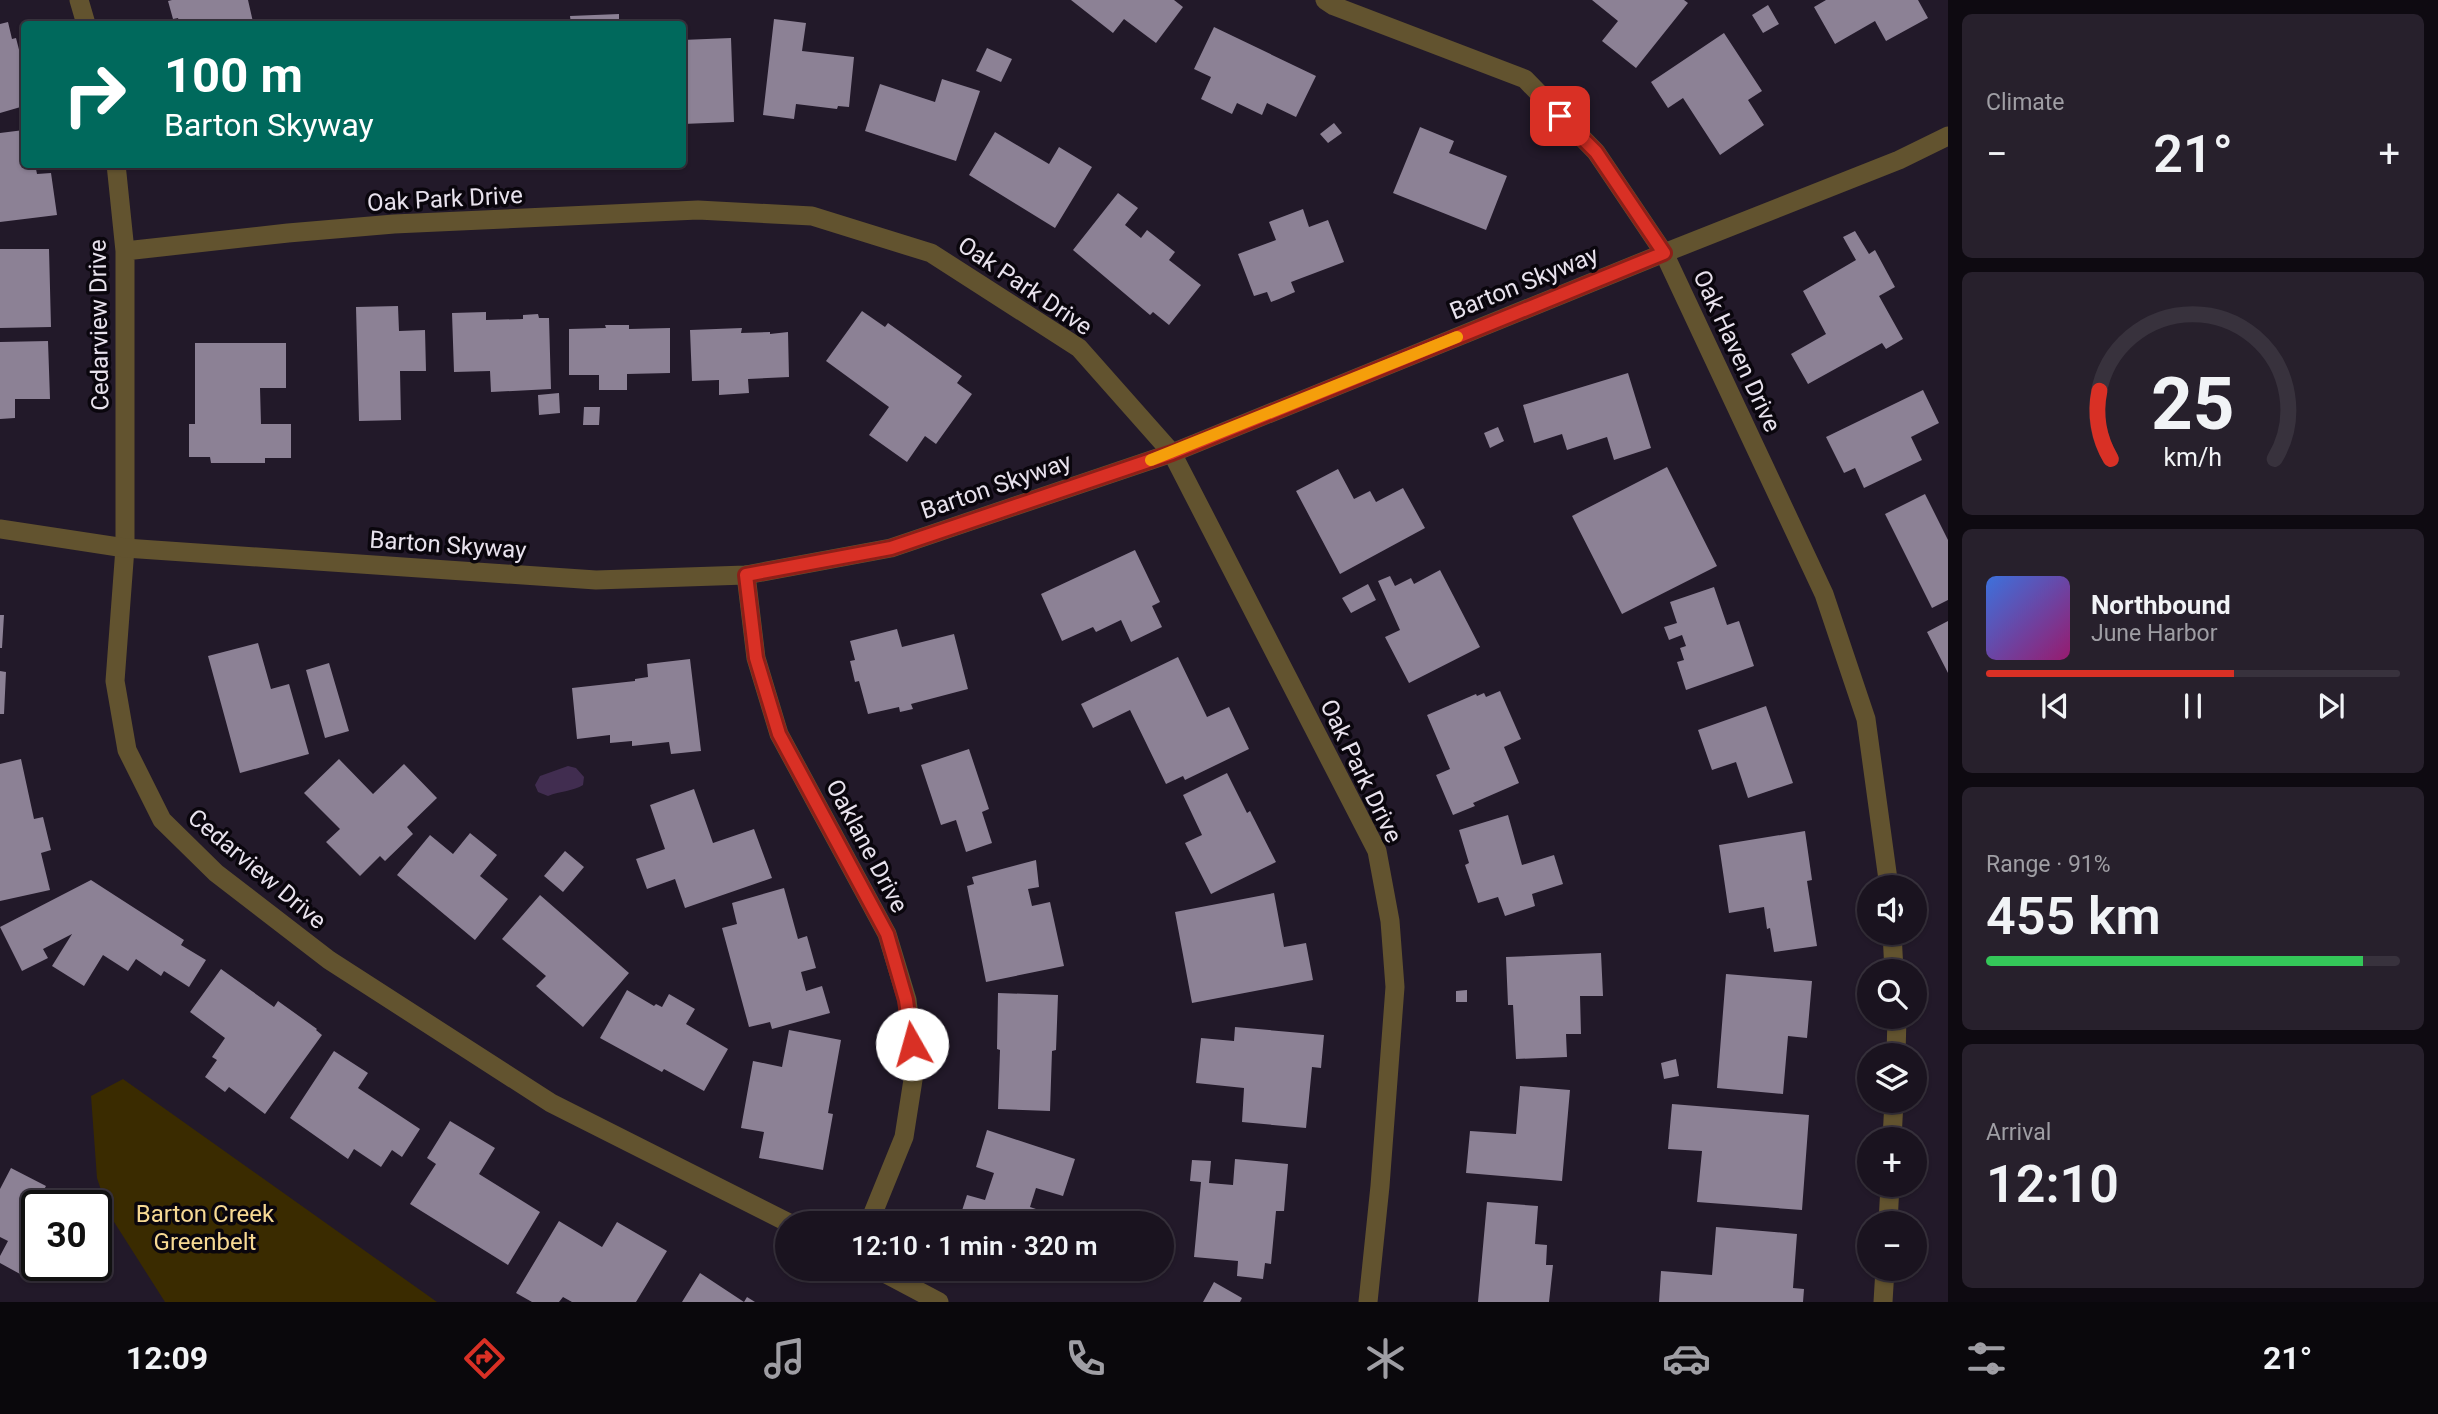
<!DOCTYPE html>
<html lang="en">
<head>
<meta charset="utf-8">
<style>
	body { margin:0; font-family:Roboto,sans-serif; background:#27202c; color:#f1f3f6; height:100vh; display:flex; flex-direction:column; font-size:26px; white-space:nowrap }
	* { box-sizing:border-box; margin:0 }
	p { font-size:23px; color:#9f9ea4 }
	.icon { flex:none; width:38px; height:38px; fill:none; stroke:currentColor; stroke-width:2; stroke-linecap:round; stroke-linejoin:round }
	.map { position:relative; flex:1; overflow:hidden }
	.side { display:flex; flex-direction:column; gap:14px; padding:14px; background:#0e0a11; width:490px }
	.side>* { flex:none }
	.banner { position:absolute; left:21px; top:21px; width:665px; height:147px; border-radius:7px; box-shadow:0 2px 5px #0004,0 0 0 2px #38323d; background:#00695c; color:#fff; overflow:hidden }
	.buttons { position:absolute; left:1857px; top:875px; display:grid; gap:14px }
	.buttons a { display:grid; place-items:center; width:70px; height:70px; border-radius:50%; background:#1a131f; box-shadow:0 2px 5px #0004,0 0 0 2px #38323d; font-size:35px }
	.speed { position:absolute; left:21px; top:1190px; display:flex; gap:14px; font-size:35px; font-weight:700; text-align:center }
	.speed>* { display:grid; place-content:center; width:91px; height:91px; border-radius:50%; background:#1a131f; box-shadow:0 2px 5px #0004,0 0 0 2px #38323d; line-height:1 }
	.speed .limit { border:4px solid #111; border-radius:10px; background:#fff; color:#111 }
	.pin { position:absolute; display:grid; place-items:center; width:60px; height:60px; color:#fff; margin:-30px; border-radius:14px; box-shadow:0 4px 10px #0006 }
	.me { position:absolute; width:77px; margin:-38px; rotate:353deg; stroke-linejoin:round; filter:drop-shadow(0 0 5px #0008) }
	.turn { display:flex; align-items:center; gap:24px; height:147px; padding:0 28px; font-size:32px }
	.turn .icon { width:91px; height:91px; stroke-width:2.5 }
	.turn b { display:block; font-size:49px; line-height:60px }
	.big { font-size:52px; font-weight:600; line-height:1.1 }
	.side .card { flex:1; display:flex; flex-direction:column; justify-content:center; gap:10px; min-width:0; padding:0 24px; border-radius:10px; background:#27202c }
	.side .dial { align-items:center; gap:0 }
	.dial svg { height:182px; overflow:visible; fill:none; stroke:#38323d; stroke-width:7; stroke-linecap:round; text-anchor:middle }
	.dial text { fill:#f1f3f6; stroke:none }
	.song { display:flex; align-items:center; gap:21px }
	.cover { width:84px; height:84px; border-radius:10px; background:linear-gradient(135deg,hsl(220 70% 55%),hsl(320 70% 35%)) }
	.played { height:7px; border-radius:4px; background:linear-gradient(90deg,#d93025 60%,#38323d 60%) }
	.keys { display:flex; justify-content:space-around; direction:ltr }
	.heat { display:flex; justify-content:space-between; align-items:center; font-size:38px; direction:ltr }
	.charge { height:10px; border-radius:5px; background:linear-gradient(90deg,#34c759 91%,#38323d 0) }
	.trip { position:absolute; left:775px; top:1211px; width:399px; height:70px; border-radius:35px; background:#1a131f; box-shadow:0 2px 5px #0004,0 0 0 2px #38323d; font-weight:600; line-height:70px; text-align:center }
	.tabs { display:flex; height:112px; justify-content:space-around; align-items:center; background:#0a080c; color:#9f9ea4 }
	.tabs .icon { width:49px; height:49px }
	.tabs .selected { color:#d93025 }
	.tabs b { font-size:32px; color:#f1f3f6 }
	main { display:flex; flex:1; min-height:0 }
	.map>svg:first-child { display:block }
	.green { fill:#3a2b00 }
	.water { fill:#412d50 }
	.building { fill:#8c8195 }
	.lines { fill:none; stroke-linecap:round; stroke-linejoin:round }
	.minor { stroke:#62532f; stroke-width:19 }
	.tertiary { stroke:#62532f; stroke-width:19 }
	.route-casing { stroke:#8d1f18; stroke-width:18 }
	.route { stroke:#d93025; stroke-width:12 }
	.slow { stroke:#f59e0b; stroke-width:12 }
	.labels { text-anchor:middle; stroke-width:7; stroke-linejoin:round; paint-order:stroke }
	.street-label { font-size:24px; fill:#e8e2ed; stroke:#0a060d }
	.park-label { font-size:24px; fill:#f7d993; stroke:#0a060d }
</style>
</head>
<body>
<main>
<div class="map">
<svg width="1948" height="1302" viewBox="0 0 1948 1302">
	<rect width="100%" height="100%" fill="#221929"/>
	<!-- green -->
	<path class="green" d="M 123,1079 L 437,1302 L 165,1302 L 109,1214 L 97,1178 L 91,1096 Z"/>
	<!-- water -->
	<path class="water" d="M 568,766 L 576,768 L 584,777 L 583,785 C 574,791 560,791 548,796 L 538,792 L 535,785 L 540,776 Z"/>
	<!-- building -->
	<path class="building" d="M 172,0 L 248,0 L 253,22 L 243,24 L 180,24 L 178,18 L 173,19 L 168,1 Z
		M 1071,0 L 1174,0 L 1183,7 L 1156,43 L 1124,19 L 1113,33 Z
		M 1592,0 L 1684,0 L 1688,3 L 1636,68 L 1602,41 L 1618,21 Z
		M 1826,0 L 1918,0 L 1928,18 L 1886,41 L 1875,21 L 1835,44 L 1814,7 Z
		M 1768,5 L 1779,24 L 1763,33 L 1752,15 Z
		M 619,14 L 619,24 L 571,24 L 570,16 Z
		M 774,19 L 806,23 L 802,51 L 854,57 L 849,107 L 838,106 L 837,109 L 796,104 L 794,119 L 763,115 Z
		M 8,22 L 12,39 L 16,38 L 24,69 L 24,74 L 22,75 L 24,106 L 0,113 L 0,24 Z
		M 1214,27 L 1316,76 L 1296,117 L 1267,103 L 1262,115 L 1237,103 L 1232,114 L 1201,99 L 1211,77 L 1194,69 Z
		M 1724,33 L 1762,91 L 1748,100 L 1764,125 L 1720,155 L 1683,98 L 1668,108 L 1651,82 Z
		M 731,38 L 734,122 L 682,124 L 682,40 Z
		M 987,48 L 1012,59 L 1001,82 L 976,71 Z
		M 942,79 L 980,91 L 956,161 L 865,131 L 880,84 L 935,102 Z
		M 1334,123 L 1342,133 L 1328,143 L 1320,134 Z
		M 1420,127 L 1454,141 L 1449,153 L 1507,176 L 1486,230 L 1393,193 Z
		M 24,130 L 24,164 L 35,164 L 37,174 L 51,173 L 57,215 L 0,222 L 0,133 Z
		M 995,132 L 1049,164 L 1059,147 L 1092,167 L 1055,228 L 969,175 Z
		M 1118,193 L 1138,208 L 1125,225 L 1141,238 L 1147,230 L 1175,252 L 1169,260 L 1201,285 L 1169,325 L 1153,312 L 1150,315 L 1073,250 Z
		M 1303,209 L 1309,227 L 1328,220 L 1344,262 L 1291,282 L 1295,292 L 1279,299 L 1271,302 L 1267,292 L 1254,296 L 1238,254 L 1276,240 L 1269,222 Z
		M 1855,231 L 1869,254 L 1875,250 L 1895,287 L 1879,296 L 1903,339 L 1886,349 L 1882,343 L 1808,384 L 1791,354 L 1826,334 L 1803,291 L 1856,260 L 1843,237 Z
		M 0,249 L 49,249 L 51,327 L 0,328 Z
		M 398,306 L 399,331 L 425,330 L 426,371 L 400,371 L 401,420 L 359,421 L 356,307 Z
		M 862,311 L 885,327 L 888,323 L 962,376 L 957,383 L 972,394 L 936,444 L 925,436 L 907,462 L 869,435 L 889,407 L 826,361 Z
		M 486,312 L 486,320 L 523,319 L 523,315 L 538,314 L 539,318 L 549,318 L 551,389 L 491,392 L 490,371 L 454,372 L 452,313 Z
		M 605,325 L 629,325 L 629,329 L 670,328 L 670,373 L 627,374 L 627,390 L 599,390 L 599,375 L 569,375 L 569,329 L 606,328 Z
		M 742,328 L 741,333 L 770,332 L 770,334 L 788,332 L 789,377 L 748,379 L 749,393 L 719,395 L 719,380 L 692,381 L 690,330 Z
		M 48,341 L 50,399 L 15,399 L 15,418 L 0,419 L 0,342 Z
		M 195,343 L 286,343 L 286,388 L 260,388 L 261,424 L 291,424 L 291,458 L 265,458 L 265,463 L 211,463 L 210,457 L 189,457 L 189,424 L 195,424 Z
		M 1628,373 L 1651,448 L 1614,460 L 1607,437 L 1567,450 L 1562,434 L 1534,443 L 1523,405 Z
		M 1923,390 L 1939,423 L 1911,437 L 1922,460 L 1864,488 L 1855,468 L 1844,473 L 1826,437 Z
		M 559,393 L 560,413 L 539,415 L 538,395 Z
		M 584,407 L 600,407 L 599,425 L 583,425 Z
		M 1498,427 L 1504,441 L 1490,448 L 1484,433 Z
		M 1667,467 L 1717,566 L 1622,614 L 1572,516 Z
		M 1338,469 L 1354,499 L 1370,491 L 1376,502 L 1403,488 L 1425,528 L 1340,574 L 1296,491 Z
		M 1925,494 L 1948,540 L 1948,600 L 1932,608 L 1885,514 Z
		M 1135,550 L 1160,602 L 1152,606 L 1162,627 L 1131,642 L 1121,620 L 1096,632 L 1093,627 L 1062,641 L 1041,594 Z
		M 1440,570 L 1480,647 L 1409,683 L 1385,637 L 1400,630 L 1378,581 L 1390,576 L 1395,586 L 1411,578 L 1414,584 Z
		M 1368,584 L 1376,600 L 1351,613 L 1342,598 Z
		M 1714,587 L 1727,625 L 1739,621 L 1754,666 L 1686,690 L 1677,662 L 1684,660 L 1680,648 L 1686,646 L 1682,635 L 1669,640 L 1664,627 L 1677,623 L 1670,602 Z
		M 0,615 L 4,615 L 2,648 L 0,648 Z
		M 1948,621 L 1948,673 L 1927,632 Z
		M 897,629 L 902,647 L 954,634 L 968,689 L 911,704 L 913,709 L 900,712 L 899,707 L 868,714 L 859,681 L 855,682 L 850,661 L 855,660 L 850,641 Z
		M 258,643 L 271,689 L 289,684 L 309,754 L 240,773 L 208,656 Z
		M 1178,657 L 1207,717 L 1229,707 L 1249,749 L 1185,780 L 1183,776 L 1166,784 L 1130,710 L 1093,728 L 1081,704 Z
		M 690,659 L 701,751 L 671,754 L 669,742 L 632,746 L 632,741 L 610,743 L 610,735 L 577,739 L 572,688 L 635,681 L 635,679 L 648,677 L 647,664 Z
		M 329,663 L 349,731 L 325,738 L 306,670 Z
		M 0,671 L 6,672 L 4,714 L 0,714 Z
		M 1500,691 L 1521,739 L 1504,747 L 1519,783 L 1473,803 L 1475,806 L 1453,815 L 1436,775 L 1450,769 L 1427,715 L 1476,694 L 1477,696 L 1484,693 L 1486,697 Z
		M 1766,706 L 1793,783 L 1748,798 L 1736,762 L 1712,770 L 1698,730 Z
		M 969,749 L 989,809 L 982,812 L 992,843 L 966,852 L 956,820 L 941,825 L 921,765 Z
		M 21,759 L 34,819 L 43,817 L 51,850 L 41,853 L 50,890 L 0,901 L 0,764 Z
		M 339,759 L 373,794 L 404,764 L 437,798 L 407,827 L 413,834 L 385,861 L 380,856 L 360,876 L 326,842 L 340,829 L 304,793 Z
		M 1227,773 L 1247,813 L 1250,811 L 1276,862 L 1211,894 L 1185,843 L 1202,835 L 1183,795 Z
		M 694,789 L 713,843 L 754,829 L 772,878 L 685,908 L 675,879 L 647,889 L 636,859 L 665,849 L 650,805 Z
		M 1508,815 L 1522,865 L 1554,855 L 1563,884 L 1532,894 L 1535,906 L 1505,916 L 1498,897 L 1478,903 L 1465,865 L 1469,863 L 1459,830 Z
		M 1805,831 L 1812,880 L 1807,881 L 1817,946 L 1774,952 L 1770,928 L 1767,929 L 1764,907 L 1729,913 L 1719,845 Z
		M 470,833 L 497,855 L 480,876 L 508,899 L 475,940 L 397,875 L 430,835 L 453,854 Z
		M 565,851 L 584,867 L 563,892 L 544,876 Z
		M 1036,860 L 1039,887 L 1028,889 L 1032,906 L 1050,902 L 1064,966 L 986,982 L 967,886 L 974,884 L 972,877 Z
		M 91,880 L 184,940 L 181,945 L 206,960 L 189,987 L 164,971 L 161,976 L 136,959 L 128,971 L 103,955 L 84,986 L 52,966 L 72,934 L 43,949 L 48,958 L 22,971 L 0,927 Z
		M 784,888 L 798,939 L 807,936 L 816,968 L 801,972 L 806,991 L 822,986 L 830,1013 L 772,1029 L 770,1022 L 749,1027 L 722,928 L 737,924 L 732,903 Z
		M 1274,893 L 1284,947 L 1306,943 L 1313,980 L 1192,1003 L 1175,912 Z
		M 540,895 L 629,973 L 583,1027 L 536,986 L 546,976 L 502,939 Z
		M 1601,953 L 1603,996 L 1580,996 L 1581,1034 L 1566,1034 L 1567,1057 L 1516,1059 L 1513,1005 L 1508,1005 L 1506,957 Z
		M 221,969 L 274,1007 L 278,1001 L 317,1029 L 316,1030 L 322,1035 L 265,1114 L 229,1087 L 225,1092 L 205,1077 L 217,1060 L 212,1057 L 225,1038 L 190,1012 Z
		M 1726,974 L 1812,981 L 1807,1038 L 1788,1036 L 1783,1094 L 1717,1088 Z
		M 627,990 L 654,1006 L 656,1004 L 662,1007 L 669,994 L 695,1009 L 686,1024 L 728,1049 L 704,1091 L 664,1069 L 662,1072 L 600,1038 Z
		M 1467,990 L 1467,1002 L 1456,1002 L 1456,991 Z
		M 998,993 L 1058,995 L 1056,1050 L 1052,1051 L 1050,1111 L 998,1109 L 1000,1050 L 997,1049 Z
		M 1235,1027 L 1324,1035 L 1321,1068 L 1312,1067 L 1306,1128 L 1242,1122 L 1244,1088 L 1196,1083 L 1201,1038 L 1234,1041 Z
		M 789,1030 L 841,1040 L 828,1113 L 833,1114 L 823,1170 L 759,1158 L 764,1132 L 741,1128 L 753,1061 L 782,1067 Z
		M 334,1051 L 368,1073 L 358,1088 L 420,1129 L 402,1157 L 392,1150 L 381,1167 L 354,1149 L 348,1159 L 290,1118 Z
		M 1676,1059 L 1679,1076 L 1664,1079 L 1661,1063 Z
		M 1520,1086 L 1570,1090 L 1562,1181 L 1466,1173 L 1470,1131 L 1516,1134 Z
		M 1672,1104 L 1809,1115 L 1802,1210 L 1697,1202 L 1702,1151 L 1668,1149 Z
		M 450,1121 L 495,1148 L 479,1174 L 540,1212 L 508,1265 L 410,1204 L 436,1164 L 427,1158 Z
		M 987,1130 L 1075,1159 L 1063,1196 L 1036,1188 L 1030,1207 L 1057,1216 L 1055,1223 L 958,1223 L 967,1195 L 985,1200 L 994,1173 L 976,1167 Z
		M 1235,1159 L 1288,1164 L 1284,1211 L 1276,1211 L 1271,1264 L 1265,1263 L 1263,1279 L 1237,1276 L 1238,1261 L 1194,1257 L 1201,1182 L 1190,1181 L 1192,1160 L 1211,1161 L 1209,1183 L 1233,1185 Z
		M 11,1168 L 46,1186 L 36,1204 L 37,1265 L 73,1265 L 65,1280 L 39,1266 L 31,1280 L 0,1263 L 0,1256 L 8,1241 L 0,1237 L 0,1189 Z
		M 1487,1202 L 1538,1206 L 1535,1244 L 1547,1245 L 1546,1265 L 1553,1265 L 1549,1302 L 1478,1302 Z
		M 559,1221 L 602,1247 L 617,1222 L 667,1251 L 636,1302 L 572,1302 L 563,1297 L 559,1302 L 532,1302 L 516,1293 Z
		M 1716,1227 L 1797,1234 L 1793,1288 L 1804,1289 L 1803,1302 L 1659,1302 L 1661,1271 L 1712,1275 Z
		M 700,1273 L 744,1302 L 747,1297 L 755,1302 L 682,1302 Z
		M 1214,1282 L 1242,1298 L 1240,1302 L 1203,1302 Z"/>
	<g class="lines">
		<!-- minor -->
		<path class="minor" d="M 79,0 L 86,24
			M 1325,0 L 1334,6 L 1525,79 L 1596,152 L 1664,253 L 1824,594 L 1866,719 L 1889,887
			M 116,164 L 125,251 L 125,548 L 115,681 L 127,750 L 162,820 L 216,873 L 329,960 L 551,1103 L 789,1223
			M 125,251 L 288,233 L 394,224 L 698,210 L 812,216 L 931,253 L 1079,348 L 1172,453 L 1377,851 L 1390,921 L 1395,987 L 1380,1186 L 1368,1302
			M 746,575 L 756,658 L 779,734 L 887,934 L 907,1000 L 915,1067 L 904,1137 L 869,1223
			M 1892,933 L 1894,971
			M 1896,1055 L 1897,1017
			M 1892,1139 L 1894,1101
			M 1888,1223 L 1890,1185
			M 877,1269 L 939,1302
			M 1883,1302 L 1885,1269"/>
		<!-- tertiary -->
		<path class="tertiary" d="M 0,529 L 125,548 L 596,580 L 746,575 L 891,548 L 1172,453 L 1664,253 L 1899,160 L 1948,136"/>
	</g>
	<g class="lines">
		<!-- route casing -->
		<g class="route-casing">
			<path id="route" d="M 912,1044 L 906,1000 L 887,934 L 779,734 L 756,658 L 746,575 L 891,548 L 1172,453 L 1664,253 L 1596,152 L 1560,116"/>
		</g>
		<!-- route -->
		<use href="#route" class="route"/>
		<!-- slow -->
		<path class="slow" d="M 1151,460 L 1457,337"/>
	</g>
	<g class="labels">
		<!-- street labels -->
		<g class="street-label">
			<text transform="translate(445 199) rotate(-3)" y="8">Oak Park Drive</text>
			<text transform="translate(1524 283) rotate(-22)" y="8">Barton Skyway</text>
			<text transform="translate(1025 286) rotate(34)" y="8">Oak Park Drive</text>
			<text transform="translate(99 325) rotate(-91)" y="8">Cedarview Drive</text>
			<text transform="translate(1737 351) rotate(65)" y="8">Oak Haven Drive</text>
			<text transform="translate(996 486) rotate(-19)" y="8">Barton Skyway</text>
			<text transform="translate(448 545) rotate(4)" y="8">Barton Skyway</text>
			<text transform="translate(1361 771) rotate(64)" y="8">Oak Park Drive</text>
			<text transform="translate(867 846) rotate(62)" y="8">Oaklane Drive</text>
			<text transform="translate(257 869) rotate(40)" y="8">Cedarview Drive</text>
		</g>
		<!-- park labels -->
		<g class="park-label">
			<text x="205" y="1222">Barton Creek<tspan x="205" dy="28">Greenbelt</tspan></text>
		</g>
	</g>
</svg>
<div class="buttons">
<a><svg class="icon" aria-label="sound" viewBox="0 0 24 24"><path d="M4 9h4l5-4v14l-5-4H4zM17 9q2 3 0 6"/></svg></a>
<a><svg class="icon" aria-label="search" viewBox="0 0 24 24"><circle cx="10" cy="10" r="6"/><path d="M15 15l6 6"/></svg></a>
<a><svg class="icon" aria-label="layers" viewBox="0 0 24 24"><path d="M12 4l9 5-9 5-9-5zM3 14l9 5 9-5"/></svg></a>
<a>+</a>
<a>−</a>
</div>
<div class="speed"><div class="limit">30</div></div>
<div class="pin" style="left:1560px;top:116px;background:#d93025"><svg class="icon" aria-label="arrive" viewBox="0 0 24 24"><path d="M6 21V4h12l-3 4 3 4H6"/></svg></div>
<svg class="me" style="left:912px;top:1044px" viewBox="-20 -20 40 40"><circle r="19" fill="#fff"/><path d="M0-13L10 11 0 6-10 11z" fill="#d93025"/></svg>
<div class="trip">12:10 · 1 min · 320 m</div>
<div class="banner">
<div class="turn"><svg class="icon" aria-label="right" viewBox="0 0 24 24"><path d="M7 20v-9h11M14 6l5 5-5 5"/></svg><div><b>100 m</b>Barton Skyway</div></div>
</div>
</div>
<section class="side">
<div class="card"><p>Climate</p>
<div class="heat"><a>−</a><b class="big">21°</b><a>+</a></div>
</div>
<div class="card dial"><svg viewBox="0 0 100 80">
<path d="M14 69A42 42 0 1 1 86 69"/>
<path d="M14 69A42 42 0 0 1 9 39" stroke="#d93025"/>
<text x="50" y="56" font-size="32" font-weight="700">25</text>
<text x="50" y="72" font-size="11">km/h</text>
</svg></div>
<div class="card">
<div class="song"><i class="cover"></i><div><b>Northbound</b><p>June Harbor</p></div></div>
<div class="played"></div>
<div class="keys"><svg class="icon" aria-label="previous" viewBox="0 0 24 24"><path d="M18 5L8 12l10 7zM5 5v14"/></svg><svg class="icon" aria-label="pause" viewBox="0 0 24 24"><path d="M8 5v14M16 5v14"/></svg><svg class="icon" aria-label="next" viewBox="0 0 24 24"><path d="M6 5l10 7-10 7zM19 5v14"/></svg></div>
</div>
<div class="card"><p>Range · 91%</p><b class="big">455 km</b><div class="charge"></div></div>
<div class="card"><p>Arrival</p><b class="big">12:10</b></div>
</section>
</main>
<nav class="tabs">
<b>12:09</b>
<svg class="icon selected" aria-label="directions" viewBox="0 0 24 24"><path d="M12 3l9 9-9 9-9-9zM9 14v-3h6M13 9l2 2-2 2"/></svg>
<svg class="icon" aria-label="music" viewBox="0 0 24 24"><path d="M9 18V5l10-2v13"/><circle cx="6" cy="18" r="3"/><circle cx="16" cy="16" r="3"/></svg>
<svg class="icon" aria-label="phone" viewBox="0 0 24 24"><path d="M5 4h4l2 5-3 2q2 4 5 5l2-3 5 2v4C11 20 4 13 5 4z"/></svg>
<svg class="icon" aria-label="climate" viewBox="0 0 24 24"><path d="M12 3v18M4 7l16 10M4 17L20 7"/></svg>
<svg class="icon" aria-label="car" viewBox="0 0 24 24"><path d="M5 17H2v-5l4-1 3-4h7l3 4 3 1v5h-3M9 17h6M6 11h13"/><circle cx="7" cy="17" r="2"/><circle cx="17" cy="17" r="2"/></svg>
<svg class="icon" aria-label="filters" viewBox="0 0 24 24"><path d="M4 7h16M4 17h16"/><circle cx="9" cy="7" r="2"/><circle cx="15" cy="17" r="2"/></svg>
<b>21°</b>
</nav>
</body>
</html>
